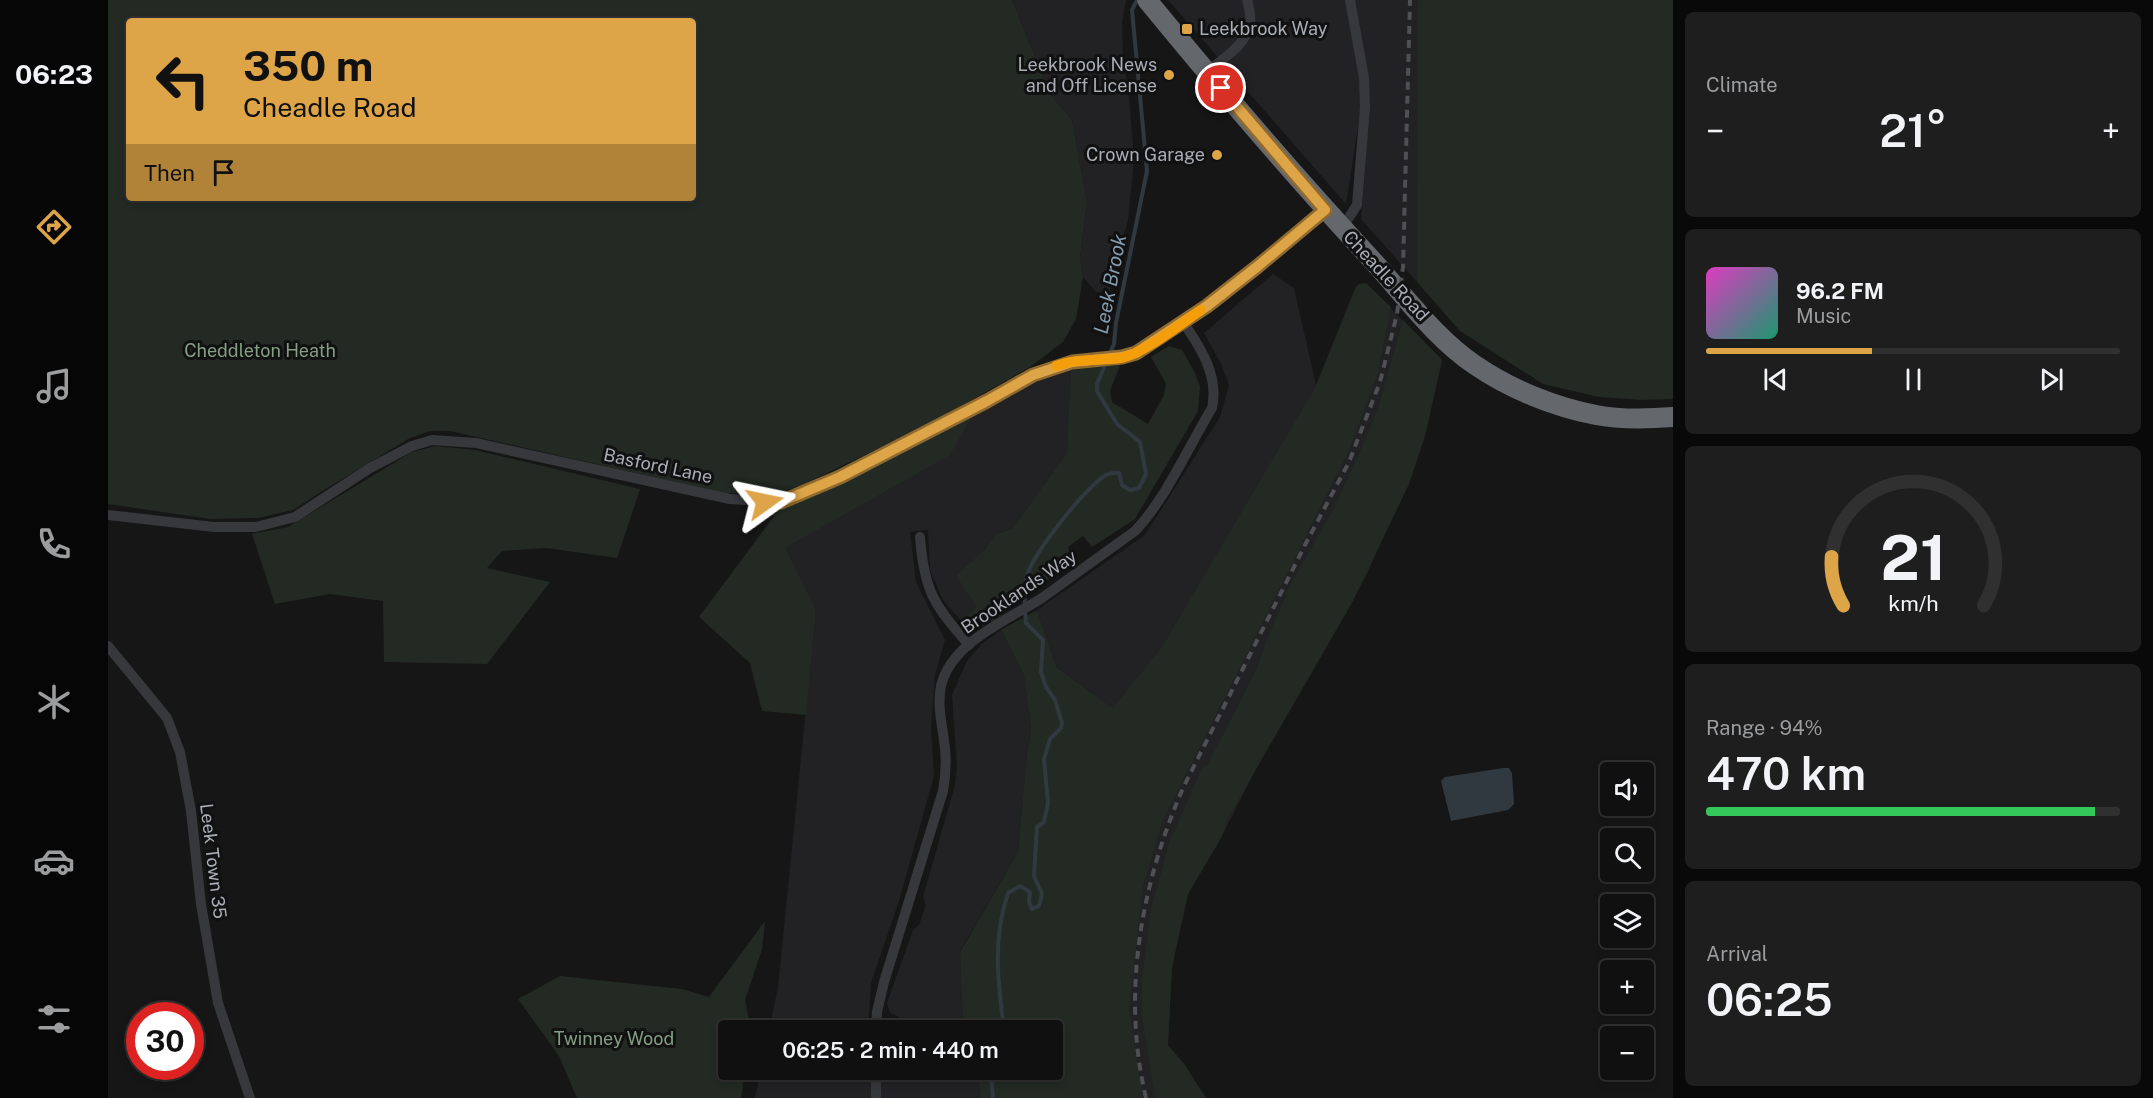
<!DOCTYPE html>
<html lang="en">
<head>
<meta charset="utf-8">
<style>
	body { margin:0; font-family:"Public Sans",sans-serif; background:#1e1e1f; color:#f1f3f6; height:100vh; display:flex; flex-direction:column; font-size:22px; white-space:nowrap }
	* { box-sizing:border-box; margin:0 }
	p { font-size:20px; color:#9c9d9f }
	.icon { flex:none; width:33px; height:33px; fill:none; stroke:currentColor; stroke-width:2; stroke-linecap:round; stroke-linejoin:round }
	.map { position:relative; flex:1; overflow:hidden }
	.details { display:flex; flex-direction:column; gap:12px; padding:12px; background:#090909; width:480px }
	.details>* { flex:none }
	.banner { position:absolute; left:18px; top:18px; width:570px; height:183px; border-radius:6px; box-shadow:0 3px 9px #0003,0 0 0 2px #303031; background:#dda448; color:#111; overflow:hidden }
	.fabs { position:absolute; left:1492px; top:762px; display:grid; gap:12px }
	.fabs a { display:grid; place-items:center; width:54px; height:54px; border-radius:6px; background:#101011; box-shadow:0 3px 9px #0003,0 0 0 2px #303031; font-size:30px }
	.speed { position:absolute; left:18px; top:1002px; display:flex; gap:12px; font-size:30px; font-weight:700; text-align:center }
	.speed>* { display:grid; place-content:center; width:78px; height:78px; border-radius:50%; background:#101011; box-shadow:0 3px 9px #0003,0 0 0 2px #303031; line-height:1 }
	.speed .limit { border:9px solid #d22; background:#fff; color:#111 }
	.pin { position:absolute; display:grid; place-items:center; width:51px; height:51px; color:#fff; margin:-26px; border:3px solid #fff; border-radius:50%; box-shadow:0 2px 6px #0007 }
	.me { position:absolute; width:66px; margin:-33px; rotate:78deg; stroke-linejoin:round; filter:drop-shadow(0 0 4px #0008) }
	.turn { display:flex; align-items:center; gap:21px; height:126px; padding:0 18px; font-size:27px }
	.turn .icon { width:78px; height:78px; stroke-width:2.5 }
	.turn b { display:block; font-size:42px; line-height:51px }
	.then { display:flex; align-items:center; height:57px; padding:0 18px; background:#0003; gap:12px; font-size:22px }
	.big { font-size:45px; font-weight:600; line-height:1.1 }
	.details .card { flex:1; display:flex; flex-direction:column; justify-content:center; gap:9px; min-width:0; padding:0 21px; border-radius:9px; background:#1e1e1f }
	.details .dial { align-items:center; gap:0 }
	.dial svg { height:156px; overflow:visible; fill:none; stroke:#303031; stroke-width:7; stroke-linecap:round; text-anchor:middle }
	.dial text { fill:#f1f3f6; stroke:none }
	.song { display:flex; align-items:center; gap:18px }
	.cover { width:72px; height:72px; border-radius:9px; background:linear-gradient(135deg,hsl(310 70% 55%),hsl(160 70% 35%)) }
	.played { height:6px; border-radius:3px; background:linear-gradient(90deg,#dda448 40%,#303031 40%) }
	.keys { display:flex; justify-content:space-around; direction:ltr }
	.heat { display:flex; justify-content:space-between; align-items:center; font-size:33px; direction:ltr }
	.charge { height:9px; border-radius:4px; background:linear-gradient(90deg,#34c759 94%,#303031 0) }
	.trip { position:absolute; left:610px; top:1020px; width:345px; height:60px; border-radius:6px; background:#101011; box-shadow:0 3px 9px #0003,0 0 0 2px #303031; font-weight:600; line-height:60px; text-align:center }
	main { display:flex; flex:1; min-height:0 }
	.tabs { display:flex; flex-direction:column; width:108px; justify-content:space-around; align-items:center; background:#060607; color:#9c9d9f }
	.tabs .icon { width:42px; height:42px }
	.tabs .active { color:#dda448 }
	.tabs b { font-size:27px; color:#f1f3f6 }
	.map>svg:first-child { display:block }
	.built { fill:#222224 }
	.green { fill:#222a23; fill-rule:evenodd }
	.water { fill:#30393f }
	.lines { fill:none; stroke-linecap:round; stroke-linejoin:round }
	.stream { stroke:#30393f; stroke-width:4 }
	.street { stroke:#37383c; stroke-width:10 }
	.highway { stroke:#64676c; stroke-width:20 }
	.rail { stroke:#4f5055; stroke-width:4; stroke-dasharray:8 6; stroke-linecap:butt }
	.route-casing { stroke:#906b2f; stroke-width:15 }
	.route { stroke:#dda448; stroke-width:10 }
	.slow { stroke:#f59e0b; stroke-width:10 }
	.poi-dot { fill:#dda448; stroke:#111112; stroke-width:2 }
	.labels { text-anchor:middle; stroke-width:6; stroke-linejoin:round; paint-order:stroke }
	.poi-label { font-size:18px; fill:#a9aeb6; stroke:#111112; text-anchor:end }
	.street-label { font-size:18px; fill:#a9aeb6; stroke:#111112 }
	.park-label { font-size:18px; fill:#839f83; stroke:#111112 }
	.water-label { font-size:20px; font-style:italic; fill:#849cad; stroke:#111112 }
</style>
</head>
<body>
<main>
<nav class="tabs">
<b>06:23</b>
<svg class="icon active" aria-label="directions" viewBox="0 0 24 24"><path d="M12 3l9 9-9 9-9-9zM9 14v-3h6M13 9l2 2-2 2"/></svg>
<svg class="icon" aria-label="music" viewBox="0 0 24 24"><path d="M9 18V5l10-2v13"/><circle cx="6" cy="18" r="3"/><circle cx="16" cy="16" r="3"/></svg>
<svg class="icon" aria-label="phone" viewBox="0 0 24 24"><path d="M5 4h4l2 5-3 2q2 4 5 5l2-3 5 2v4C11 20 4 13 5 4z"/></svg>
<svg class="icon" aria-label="climate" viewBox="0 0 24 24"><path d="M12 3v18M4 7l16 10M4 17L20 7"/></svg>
<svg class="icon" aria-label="car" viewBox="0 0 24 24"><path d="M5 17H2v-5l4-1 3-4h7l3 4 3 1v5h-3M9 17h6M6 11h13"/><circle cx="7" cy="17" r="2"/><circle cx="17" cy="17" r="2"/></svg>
<svg class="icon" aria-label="filters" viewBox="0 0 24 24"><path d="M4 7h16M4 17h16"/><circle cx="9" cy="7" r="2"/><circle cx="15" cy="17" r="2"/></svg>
</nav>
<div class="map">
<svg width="1565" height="1098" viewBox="0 0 1565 1098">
	<rect width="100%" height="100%" fill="#161617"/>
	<!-- built -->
	<path class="built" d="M 904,0 L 1018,0 L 1014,23 L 1015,55 L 1021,97 L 1026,159 L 1020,221 L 1010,252 L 1002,292 L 988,292 L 975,277 L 972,258 L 979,202 L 964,120 L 942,94 Z
		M 1060,0 L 1332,0 L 1325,288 L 1309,282 L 1253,219 L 1257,171 L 1260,80 L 1256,89 L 1238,204 Z
		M 1165,274 L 1186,288 L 1208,385 L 1247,288 L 1251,284 L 1258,283 L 1334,360 L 1317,436 L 1301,484 L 1280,527 L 1258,576 L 1152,761 L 1113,838 L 1080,894 L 1064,967 L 1060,1045 L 1074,1098 L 997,1098 L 1005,708 L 949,668 L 929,610 L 1037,535 L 1112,417 L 1121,385 L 1113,364 L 1096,333 Z
		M 963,368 L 960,453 L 904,529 L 889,533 L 876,550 L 870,607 L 853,621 L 835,600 L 822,570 L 820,530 L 802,532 L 808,582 L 837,640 L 827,675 L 823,727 L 826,776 L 791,901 L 763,983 L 760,1030 L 661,1030 L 670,987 L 708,610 L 676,548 L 841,455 L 866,413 L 930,378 Z
		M 893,630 L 916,676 L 923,730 L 919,753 L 910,852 L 852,951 L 855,1030 L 794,1030 L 795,1020 L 782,1012 L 779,1003 L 805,930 L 811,925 L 818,905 L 815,897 L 847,785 L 849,767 L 844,695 L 859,661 L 874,644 Z
		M 653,1070 L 764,1070 L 765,1098 L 647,1098 Z
		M 771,1070 L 870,1070 L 872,1098 L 772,1098 Z"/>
	<!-- green -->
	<path class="green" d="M 0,0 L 904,0 L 942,94 L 964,120 L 979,202 L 972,258 L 975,277 L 968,319 L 955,342 L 922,367 L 820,425 L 696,484 L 669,494 L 616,493 L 342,431 L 322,431 L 302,438 L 216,490 L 185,510 L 150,518 L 102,519 L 0,504 ZM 21,21 L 585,21 L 585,198 L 21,198 Z
		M 1310,0 L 1565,0 L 1565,399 L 1535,400 L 1491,397 L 1435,384 L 1352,331 L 1309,282 Z
		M 1258,283 L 1283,307 L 1270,373 L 1241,451 L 1054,822 L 1035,887 L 1021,1009 L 1035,1098 L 872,1098 L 870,1070 L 945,1070 L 945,1030 L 855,1030 L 852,952 L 910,852 L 919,753 L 923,730 L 916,676 L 893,630 L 929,610 L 949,668 L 1005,708 L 1054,647 L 1208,386 L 1248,288 L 1251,284 Z
		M 1295,320 L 1334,360 L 1317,436 L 1301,484 L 1245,601 L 1120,818 L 1113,838 L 1080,894 L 1064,967 L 1060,1045 L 1077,1065 L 1098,1098 L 1047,1098 L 1034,1017 L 1034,978 L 1043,910 L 1061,843 L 1094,768 L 1100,764 L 1149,668 L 1159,639 L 1182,585 L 1224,512 L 1250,456 L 1270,409 Z
		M 1061,346 L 1074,350 L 1086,371 L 1092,386 L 1090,411 L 1027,519 L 984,547 L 975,536 L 960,547 L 964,566 C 950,574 935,581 923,591 C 907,604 877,634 854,629 L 853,621 L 869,607 L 848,576 L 876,550 L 889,533 L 904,529 L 959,453 L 963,368 L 1013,363 L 1002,391 L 1004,402 L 1040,424 L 1056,395 L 1058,384 L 1043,357 Z
		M 866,413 L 842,455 L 677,548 L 708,610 L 698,715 L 654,711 L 642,663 L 591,617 L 669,512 Z
		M 327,446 L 367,450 L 532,489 L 509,558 L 439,548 L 394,551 L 379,568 L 442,582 L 379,664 L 276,662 L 275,601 L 222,594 L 167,604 L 144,534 L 180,527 L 304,452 Z
		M 657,921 L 654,949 L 637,1000 L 643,1030 L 621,1030 L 621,1070 L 637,1070 L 633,1098 L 469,1098 L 451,1056 L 410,999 L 452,976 L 574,989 L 601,997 Z"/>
	<!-- water -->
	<path class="water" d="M 1395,768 L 1401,768 L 1404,773 L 1406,804 L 1400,810 L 1343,821 L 1333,781 L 1337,777 Z"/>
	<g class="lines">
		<!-- stream -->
		<path class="stream" d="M 896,1030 C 890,983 884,940 900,893 L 912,886 L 922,892 L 921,902 L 924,909 L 931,906 L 934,894 L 926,876 L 929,827 L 936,822 L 940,803 L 936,759 L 942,739 L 953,728 L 954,723 L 947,700 L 938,687 L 933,672 L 935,640 L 918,623 C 917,607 915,589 920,573 C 928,550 977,488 998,475 C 1002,473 1006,472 1011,473 L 1014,485 L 1022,490 L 1031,488 L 1038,474 L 1032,442 L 1009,424 L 989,391 L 989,384 L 1006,344 L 1008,323 L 1039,171 L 1024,10 L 1029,0
			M 885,1098 L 883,1075 L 886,1070"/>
		<!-- street -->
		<path class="street" d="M 1099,72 C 1114,59 1140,44 1142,23 C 1143,16 1141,7 1139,0
			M 1232,226 L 1240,219 L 1249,205 L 1257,107 L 1256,78 L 1242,0
			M 0,515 L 106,527 L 148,527 L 187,517 L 262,468 L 304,446 L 324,440 L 368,443 L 622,499 L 673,502 L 732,477 L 879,401 L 925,375 L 964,362 L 1014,357 L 1028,353 L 1099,306 L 1150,266 L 1217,210
			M 812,537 C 816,591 826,605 861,645
			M 0,646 L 59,718 L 72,752 L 83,811 L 93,904 L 110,1003 L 142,1098
			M 768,1030 L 769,1012 L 776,982 L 835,791 C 838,774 839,758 836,741 C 834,723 829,705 833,686 C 843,642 900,620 934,598 C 965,576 996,553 1027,531 C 1057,500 1081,446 1104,408 C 1111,376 1093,348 1075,322
			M 768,1098 L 768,1070"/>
		<!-- highway -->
		<path class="highway" d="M 1039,0 C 1112,89 1187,177 1265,261 C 1297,296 1327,338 1367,365 C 1402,389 1446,407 1488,415 C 1513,420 1540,419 1565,417"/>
		<!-- rail -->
		<path class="rail" d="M 1038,1098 C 1013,993 1033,885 1075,788 L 1197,545 L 1241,462 L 1272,382 L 1289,314 L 1295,267 L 1302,0"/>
	</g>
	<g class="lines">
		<!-- route casing -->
		<g class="route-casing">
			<path id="route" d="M 657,502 L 673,502 L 732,477 L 879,401 L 925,375 L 964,362 L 1014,357 L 1028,353 L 1099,306 L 1150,266 L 1217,210 L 1113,88"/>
		</g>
		<!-- route -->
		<use href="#route" class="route"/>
		<!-- slow -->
		<path class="slow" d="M 948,366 C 968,358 991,361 1013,358 C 1035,354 1074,323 1093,310"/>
	</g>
	<!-- markers -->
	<g class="poi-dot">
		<rect x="1073" y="23" width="12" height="12" rx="3"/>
		<circle cx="1061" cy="75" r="6"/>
		<circle cx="1109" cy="155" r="6"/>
	</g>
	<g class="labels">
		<!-- poi labels -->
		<g class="poi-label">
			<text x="1091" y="35" text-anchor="start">Leekbrook Way</text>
			<text x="1049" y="71">Leekbrook News<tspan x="1049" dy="21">and Off License</tspan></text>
			<text x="1097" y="161">Crown Garage</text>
		</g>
		<!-- street labels -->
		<g class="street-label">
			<text transform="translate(1278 276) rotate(47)" y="6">Cheadle Road</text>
			<text transform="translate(550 466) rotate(12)" y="6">Basford Lane</text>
			<text transform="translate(911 592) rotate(-34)" y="6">Brooklands Way</text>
			<text transform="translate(105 861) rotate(83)" y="6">Leek Town 35</text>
		</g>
		<!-- park labels -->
		<g class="park-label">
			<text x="152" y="357">Cheddleton Heath</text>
			<text x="506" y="1045">Twinney Wood</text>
		</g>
		<!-- water labels -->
		<g class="water-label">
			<text transform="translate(1002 284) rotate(-79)" y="7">Leek Brook</text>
		</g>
	</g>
</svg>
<div class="fabs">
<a><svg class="icon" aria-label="sound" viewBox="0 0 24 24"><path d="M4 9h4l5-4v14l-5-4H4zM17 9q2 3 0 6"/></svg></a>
<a><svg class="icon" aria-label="search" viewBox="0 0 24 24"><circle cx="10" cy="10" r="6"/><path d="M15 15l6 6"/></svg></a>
<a><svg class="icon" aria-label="layers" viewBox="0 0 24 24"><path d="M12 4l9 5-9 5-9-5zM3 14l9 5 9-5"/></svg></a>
<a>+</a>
<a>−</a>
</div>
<div class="speed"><div class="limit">30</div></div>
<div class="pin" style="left:1113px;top:88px;background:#d93025"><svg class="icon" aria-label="arrive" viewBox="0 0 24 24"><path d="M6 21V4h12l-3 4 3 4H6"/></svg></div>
<svg class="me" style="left:657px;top:502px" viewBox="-20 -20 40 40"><path d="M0-17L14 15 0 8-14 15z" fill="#dda448" stroke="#fff" stroke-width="4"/></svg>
<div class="trip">06:25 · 2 min · 440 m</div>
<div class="banner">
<div class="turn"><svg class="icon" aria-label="left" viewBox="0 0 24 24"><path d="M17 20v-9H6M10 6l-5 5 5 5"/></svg><div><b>350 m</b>Cheadle Road</div></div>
<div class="then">Then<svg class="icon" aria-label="arrive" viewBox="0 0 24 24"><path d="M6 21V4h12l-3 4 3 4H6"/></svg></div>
</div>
</div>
<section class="details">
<div class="card"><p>Climate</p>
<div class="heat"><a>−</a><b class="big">21°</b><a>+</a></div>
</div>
<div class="card">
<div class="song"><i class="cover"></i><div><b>96.2 FM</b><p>Music</p></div></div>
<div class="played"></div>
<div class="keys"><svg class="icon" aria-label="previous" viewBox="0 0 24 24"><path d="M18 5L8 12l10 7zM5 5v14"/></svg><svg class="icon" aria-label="pause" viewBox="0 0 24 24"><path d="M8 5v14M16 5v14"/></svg><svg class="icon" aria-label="next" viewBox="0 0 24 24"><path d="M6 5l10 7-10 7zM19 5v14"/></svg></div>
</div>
<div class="card dial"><svg viewBox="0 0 100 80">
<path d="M14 69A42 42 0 1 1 86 69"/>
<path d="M14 69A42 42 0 0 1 8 44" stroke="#dda448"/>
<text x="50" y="56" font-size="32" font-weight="700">21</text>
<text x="50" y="72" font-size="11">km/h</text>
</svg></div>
<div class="card"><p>Range · 94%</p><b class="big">470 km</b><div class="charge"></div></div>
<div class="card"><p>Arrival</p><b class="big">06:25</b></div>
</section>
</main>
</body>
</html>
